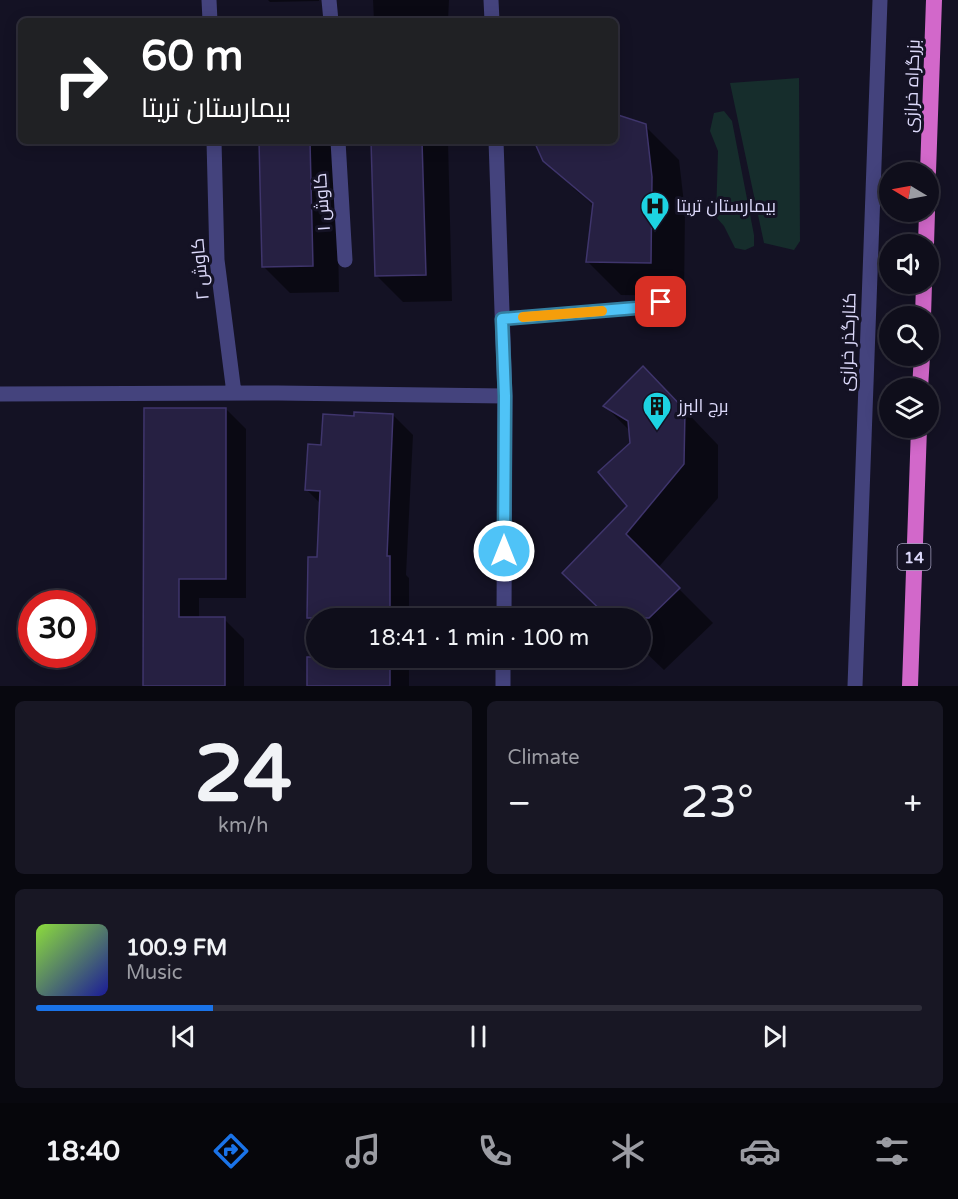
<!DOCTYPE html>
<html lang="en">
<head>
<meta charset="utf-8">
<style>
	body { margin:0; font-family:"Varela Round",Cairo,sans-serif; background:#181724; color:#f1f3f6; height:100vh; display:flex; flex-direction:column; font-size:22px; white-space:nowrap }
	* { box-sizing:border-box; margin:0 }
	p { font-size:20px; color:#9b9ca3 }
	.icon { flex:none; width:33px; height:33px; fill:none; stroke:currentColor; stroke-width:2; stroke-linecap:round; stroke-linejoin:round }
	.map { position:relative; height:686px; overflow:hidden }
	.side { display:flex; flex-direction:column; gap:15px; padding:15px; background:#08080f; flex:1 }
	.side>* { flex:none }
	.top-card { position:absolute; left:18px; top:18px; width:600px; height:126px; border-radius:9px; box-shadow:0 3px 15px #0003,0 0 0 2px #2f2e3a; background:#202124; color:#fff; overflow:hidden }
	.needle { width:39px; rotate:280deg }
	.fabs { position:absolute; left:879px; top:162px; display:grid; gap:12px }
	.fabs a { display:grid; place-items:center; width:60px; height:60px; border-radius:50%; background:#0f0e1b; box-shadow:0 3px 15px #0003,0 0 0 2px #2f2e3a; font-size:30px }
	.speed { position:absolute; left:18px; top:590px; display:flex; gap:12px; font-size:30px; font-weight:700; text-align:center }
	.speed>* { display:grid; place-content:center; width:78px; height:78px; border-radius:50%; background:#0f0e1b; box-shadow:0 3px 15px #0003,0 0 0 2px #2f2e3a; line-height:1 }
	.speed .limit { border:9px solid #d22; background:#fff; color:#111 }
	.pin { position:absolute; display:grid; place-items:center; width:51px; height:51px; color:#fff; margin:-26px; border-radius:12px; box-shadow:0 3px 9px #0006 }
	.me { position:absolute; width:66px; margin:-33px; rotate:0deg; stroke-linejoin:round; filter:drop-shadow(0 0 4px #0008) }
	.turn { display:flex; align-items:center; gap:21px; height:126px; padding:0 24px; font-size:27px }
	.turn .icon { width:78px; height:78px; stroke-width:2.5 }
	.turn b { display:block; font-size:42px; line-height:51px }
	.big { font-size:45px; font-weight:600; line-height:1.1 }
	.side .card { flex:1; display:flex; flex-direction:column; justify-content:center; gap:9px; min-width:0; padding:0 21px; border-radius:9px; background:#181724 }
	.side .dial { align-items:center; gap:0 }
	.dial b { font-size:78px; line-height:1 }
	.song { display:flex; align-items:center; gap:18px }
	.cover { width:72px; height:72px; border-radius:9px; background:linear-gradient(135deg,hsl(90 70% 55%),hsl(240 70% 35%)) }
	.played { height:6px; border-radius:3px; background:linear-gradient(90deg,#1a73e8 20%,#2f2e3a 20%) }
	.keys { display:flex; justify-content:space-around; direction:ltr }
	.heat { display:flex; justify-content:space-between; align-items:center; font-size:33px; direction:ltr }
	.side .tiles { flex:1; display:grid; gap:15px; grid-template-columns:1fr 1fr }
	.card:last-child { grid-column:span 2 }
	.trip { position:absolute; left:306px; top:608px; width:345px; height:60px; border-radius:30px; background:#0f0e1b; box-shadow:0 3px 15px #0003,0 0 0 2px #2f2e3a; font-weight:600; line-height:60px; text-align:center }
	.menu { display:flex; height:96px; justify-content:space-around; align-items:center; background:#06060b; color:#9b9ca3 }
	.menu .icon { width:42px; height:42px }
	.menu .selected { color:#1a73e8 }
	.menu b { font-size:27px; color:#f1f3f6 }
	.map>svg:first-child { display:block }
	.green { fill:#162d2c }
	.shadow { fill:#0007; fill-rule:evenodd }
	.building { fill:#262042; stroke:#3f356c; stroke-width:1.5 }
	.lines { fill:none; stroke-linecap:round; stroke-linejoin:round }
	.service { stroke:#44437d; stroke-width:12 }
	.minor { stroke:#44437d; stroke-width:15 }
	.tertiary { stroke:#44437d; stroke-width:15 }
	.trunk { stroke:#d268ca; stroke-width:16 }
	.route-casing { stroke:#337fa1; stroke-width:15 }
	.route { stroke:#4fc3f7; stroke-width:10 }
	.slow { stroke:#f59e0b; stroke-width:10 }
	.labels { text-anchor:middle; stroke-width:6; stroke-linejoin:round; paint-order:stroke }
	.shield { fill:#141224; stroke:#a09dba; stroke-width:1.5 }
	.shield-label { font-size:16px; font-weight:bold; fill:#dcd9fa }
	.street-label { font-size:18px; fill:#dcd9fa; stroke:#141224 }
	.poi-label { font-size:18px; fill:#dcd9fa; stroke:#141224; text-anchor:start }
</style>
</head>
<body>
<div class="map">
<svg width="958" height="686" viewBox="0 0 958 686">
	<rect width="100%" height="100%" fill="#141224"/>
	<!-- green -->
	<path class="green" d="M 799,78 L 800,241 L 794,250 L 764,243 L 730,83 Z
		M 724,111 L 732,121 L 754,235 L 754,246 L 745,250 L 735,248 L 724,226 L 716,217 L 718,151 L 710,131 L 714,113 Z"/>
	<!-- shadow -->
	<path class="shadow" d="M 268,0 L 319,0 L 319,1 L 270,2 Z
		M 373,0 L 449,0 L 448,21 L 374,21 Z
		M 615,116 L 645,126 L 679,160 L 685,212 L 684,296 L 621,295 L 587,261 L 594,207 L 544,160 L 536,141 L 615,141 ZM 573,184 L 599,207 L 597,209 L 573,188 Z
		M 261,141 L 336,141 L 339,292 L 290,293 L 264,267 Z
		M 373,141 L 448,141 L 452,301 L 403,302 L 376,275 Z
		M 677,402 L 718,445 L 718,498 L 658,568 L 713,623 L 664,670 L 640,647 L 640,618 L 610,618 L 629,506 L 632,443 L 630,431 L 605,406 Z
		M 226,409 L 246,429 L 246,598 L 199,598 L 199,619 L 224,619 L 244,639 L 244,686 L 145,686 L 146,410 Z
		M 393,415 L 413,435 L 406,575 L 409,578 L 409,618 L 316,618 L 316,657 L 409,657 L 409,686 L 309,686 L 309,559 L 318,559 L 321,504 L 307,490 L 323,447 L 355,417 Z"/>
	<!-- building -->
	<path class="building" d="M 615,114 L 646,124 L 652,177 L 651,263 L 586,262 L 593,203 L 543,161 L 534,141 L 615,141 Z
		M 259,141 L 310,141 L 313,266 L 262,267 Z
		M 371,141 L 422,141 L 426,275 L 375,276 Z
		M 643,366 L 685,410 L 684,464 L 626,534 L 680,588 L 649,618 L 609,618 L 562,573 L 627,506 L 598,472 L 630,443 L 628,421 L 603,406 Z
		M 144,408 L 226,408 L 226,579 L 179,579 L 179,617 L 225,617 L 225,686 L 143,686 Z
		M 354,412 L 393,414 L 387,556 L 390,556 L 390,618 L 307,618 L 308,557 L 317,557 L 320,491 L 305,490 L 308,444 L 321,445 L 323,414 L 354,416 Z
		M 307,657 L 390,657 L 390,686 L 307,686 Z"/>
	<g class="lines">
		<!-- service -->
		<path class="service" d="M 502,319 L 636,308 L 661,302"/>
		<!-- minor -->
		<path class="minor" d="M 209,0 L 210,21
			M 329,0 L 331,21
			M 491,0 L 492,21
			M 214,141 L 217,260 L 234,393
			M 338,141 L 345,260
			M 496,141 L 505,396 L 504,618
			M 0,394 L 278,393 L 505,396
			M 503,686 L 503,657"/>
		<!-- tertiary -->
		<path class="tertiary" d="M 855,686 L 880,0"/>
		<!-- trunk -->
		<path class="trunk" d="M 928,172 L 934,0
			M 926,244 L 927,212
			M 923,316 L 924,284
			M 920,388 L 922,356
			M 910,686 L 919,428"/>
	</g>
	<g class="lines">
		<!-- route casing -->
		<g class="route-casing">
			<path id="route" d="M 504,551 L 505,396 L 502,319 L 636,308 L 661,302"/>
		</g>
		<!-- route -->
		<use href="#route" class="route"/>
		<!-- slow -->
		<path class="slow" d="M 523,317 L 602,311"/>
	</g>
	<!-- icons -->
	<defs>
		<g id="hospital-pin" transform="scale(1.5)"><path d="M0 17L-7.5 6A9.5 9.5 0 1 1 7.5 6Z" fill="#1dd3e2" stroke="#141224"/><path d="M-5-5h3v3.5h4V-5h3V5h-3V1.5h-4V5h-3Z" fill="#111"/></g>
		<g id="building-pin" transform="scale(1.5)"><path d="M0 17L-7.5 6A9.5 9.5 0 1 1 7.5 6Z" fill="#1dd3e2" stroke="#141224"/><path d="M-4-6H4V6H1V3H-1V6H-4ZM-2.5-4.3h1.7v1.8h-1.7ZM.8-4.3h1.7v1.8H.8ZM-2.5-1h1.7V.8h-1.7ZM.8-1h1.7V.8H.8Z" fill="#111"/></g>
	</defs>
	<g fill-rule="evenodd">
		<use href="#hospital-pin" x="655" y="206"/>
		<use href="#building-pin" x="657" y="406"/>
	</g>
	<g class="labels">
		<!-- shield labels -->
		<rect class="shield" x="897.5" y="544" width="33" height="26" rx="4.5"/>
		<g class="shield-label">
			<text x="914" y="563">14</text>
		</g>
		<!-- street labels -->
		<g class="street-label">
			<text transform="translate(912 86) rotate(-88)" y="6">بزرگراه خرازی</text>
			<text transform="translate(322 202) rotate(-94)" y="6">کاوش ۱</text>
			<text transform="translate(200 269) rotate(-95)" y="6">کاوش ۲</text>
			<text transform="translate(848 342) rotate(-88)" y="6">کنارگذر خرازی</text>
		</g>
		<!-- poi labels -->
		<g class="poi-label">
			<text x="676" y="212">بیمارستان تریتا</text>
			<text x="678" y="412">برج البرز</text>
		</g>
	</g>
</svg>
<div class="fabs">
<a><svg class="needle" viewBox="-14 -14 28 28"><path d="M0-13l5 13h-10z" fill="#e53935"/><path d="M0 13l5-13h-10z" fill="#9b9ca3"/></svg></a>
<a><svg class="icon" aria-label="sound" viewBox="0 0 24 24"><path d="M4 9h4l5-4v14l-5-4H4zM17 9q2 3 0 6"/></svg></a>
<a><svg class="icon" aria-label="search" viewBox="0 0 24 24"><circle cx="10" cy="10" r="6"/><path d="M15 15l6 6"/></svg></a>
<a><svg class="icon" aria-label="layers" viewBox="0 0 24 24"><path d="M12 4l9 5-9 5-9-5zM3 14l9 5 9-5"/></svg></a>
</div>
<div class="speed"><div class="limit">30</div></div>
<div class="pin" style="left:661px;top:302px;background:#d93025"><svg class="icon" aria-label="arrive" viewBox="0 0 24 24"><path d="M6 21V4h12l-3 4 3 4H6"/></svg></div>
<svg class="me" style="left:504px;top:551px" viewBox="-20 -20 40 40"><circle r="17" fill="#4fc3f7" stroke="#fff" stroke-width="3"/><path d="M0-11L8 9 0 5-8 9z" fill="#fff"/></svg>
<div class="trip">18:41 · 1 min · 100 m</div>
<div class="top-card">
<div class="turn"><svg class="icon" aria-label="right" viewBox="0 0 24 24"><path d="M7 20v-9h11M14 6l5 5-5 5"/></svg><div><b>60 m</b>بیمارستان تریتا</div></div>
</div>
</div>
<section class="side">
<div class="tiles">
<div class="card dial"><b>24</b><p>km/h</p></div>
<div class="card"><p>Climate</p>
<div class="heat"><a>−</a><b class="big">23°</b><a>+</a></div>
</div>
<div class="card">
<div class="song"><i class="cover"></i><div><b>100.9 FM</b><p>Music</p></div></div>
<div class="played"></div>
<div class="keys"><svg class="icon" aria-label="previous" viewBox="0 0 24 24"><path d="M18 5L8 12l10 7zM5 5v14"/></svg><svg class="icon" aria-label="pause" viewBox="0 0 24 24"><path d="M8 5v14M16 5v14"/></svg><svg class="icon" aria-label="next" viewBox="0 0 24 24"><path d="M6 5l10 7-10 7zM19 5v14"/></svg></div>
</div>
</div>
</section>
<nav class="menu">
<b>18:40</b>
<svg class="icon selected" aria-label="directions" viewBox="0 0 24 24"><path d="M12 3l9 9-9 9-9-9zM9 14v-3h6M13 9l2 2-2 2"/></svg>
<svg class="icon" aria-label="music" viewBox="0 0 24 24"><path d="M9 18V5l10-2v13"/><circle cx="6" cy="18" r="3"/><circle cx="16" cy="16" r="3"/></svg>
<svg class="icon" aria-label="phone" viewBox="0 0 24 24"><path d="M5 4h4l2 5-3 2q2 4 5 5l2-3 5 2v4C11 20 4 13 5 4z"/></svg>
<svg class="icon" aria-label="climate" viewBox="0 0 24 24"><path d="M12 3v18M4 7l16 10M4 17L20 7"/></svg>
<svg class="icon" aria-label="car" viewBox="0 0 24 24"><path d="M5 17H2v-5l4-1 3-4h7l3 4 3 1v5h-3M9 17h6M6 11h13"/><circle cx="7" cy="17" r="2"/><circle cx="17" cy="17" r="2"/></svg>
<svg class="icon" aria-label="filters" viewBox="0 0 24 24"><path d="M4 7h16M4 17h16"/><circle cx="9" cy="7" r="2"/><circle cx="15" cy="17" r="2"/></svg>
</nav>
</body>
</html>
